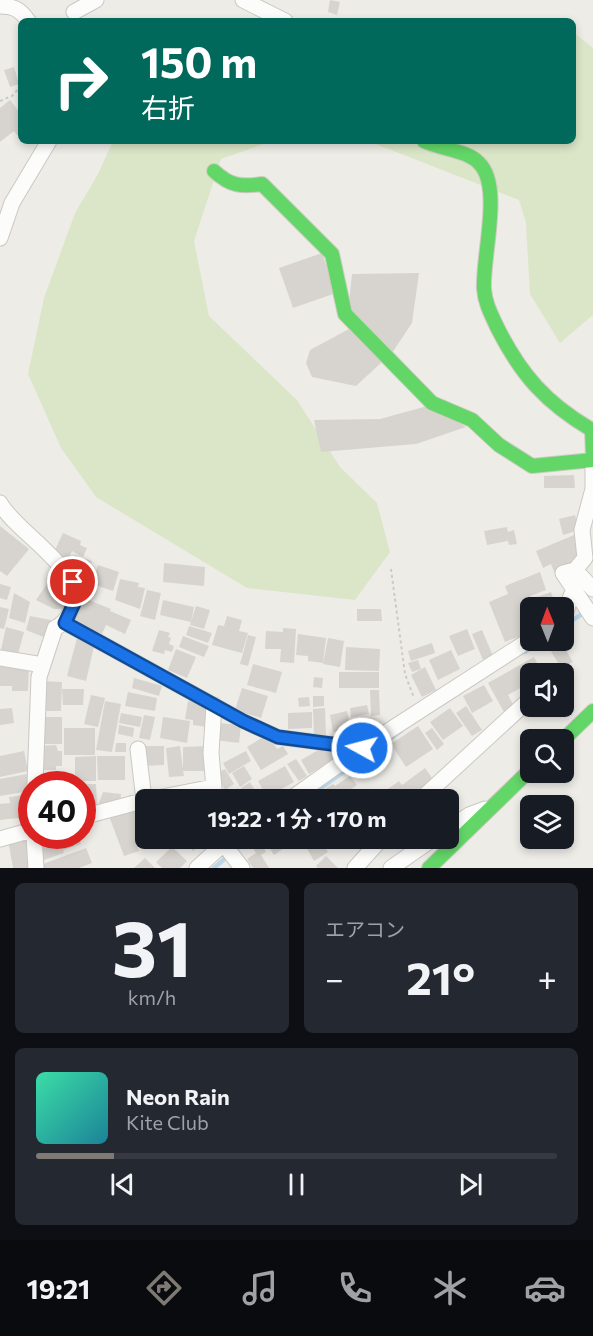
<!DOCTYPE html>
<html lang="ja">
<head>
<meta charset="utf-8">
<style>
	body { margin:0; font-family:Commissioner,"Noto Sans JP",sans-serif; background:#242831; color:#f1f3f6; height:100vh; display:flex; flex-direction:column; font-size:22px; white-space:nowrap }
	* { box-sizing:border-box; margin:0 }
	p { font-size:20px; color:#9ea1a6 }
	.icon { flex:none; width:33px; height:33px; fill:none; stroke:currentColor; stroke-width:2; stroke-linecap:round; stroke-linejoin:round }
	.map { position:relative; height:868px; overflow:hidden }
	.panel { display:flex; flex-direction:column; gap:15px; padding:15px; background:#0d0f14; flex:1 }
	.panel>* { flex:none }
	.banner { position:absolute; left:18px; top:18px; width:558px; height:126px; border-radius:9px; box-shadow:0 3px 9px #0003; background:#00695c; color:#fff; overflow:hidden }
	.needle { width:39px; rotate:359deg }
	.fabs { position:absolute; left:520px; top:597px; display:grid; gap:12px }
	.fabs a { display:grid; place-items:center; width:54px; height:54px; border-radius:9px; background:#171b24; box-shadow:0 3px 9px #0003; font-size:30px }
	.speed { position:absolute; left:18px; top:771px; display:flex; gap:12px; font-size:30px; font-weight:700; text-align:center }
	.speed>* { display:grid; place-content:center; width:78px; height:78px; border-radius:50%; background:#171b24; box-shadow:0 3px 9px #0003; line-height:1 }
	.speed .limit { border:9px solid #d22; background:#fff; color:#111 }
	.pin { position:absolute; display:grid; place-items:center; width:51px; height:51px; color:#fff; margin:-26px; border:3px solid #fff; border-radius:50%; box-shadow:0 2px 6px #0007 }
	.me { position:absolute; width:66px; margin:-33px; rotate:277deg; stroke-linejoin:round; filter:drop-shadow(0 0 4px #0008) }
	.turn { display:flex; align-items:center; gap:21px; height:126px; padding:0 24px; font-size:27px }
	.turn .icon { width:78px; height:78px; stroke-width:2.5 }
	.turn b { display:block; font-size:42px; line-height:51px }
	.big { font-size:45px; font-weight:700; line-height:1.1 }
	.panel .widget { flex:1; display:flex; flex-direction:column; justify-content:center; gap:9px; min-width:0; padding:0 21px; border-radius:9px; background:#242831 }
	.panel .dial { align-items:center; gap:0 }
	.dial b { font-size:78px; line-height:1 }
	.song { display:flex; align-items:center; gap:18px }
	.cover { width:72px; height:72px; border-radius:9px; background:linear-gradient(135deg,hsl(160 70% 55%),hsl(190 70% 35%)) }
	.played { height:6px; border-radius:3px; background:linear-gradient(90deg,#7e7a73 15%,#363941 15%) }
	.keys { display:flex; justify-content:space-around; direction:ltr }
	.heat { display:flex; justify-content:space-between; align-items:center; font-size:33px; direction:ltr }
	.panel .tiles { flex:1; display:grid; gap:15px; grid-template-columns:1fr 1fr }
	.widget:last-child { grid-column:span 2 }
	.trip { position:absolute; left:135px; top:789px; width:324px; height:60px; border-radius:9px; background:#171b24; box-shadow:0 3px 9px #0003; font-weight:700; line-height:60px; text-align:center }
	.tabs { display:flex; height:96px; justify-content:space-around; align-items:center; background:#090b0e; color:#9ea1a6 }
	.tabs .icon { width:42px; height:42px }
	.tabs .active { color:#7e7a73 }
	.tabs b { font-size:27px; color:#f1f3f6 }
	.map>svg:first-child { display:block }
	.green { fill:#dbe6c8 }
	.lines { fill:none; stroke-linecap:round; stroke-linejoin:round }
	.stream { stroke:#bad7e9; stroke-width:4.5 }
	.building { fill:#d7d4cf }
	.street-casing { stroke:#cac8c3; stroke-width:17 }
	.fast-casing { stroke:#cfcbc1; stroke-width:16 }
	.path { stroke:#cccac6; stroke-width:2; stroke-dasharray:3 3; stroke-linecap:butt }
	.street { stroke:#fcfcfb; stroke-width:15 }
	.fast { stroke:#63d668; stroke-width:14 }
	.route-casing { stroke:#114b97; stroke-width:15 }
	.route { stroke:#1a73e8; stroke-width:10 }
</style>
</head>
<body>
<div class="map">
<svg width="593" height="868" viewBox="0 0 593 868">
	<rect width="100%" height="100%" fill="#eeece7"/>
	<!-- green -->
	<path class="green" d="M 573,32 L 593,48 L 593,315 L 560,343 L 530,294 L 526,223 L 519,200 L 368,141 L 573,141 Z
		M 113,141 L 272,141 L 221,159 L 194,241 L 209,316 L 297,400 L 340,467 L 377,503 L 390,552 L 355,600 L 247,588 L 96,497 L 61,448 L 28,374 L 44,298 L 75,213 L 98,174 Z"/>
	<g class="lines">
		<!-- stream -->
		<path class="stream" d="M 564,626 L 585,612
			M 525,652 L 542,640
			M 304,800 L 401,731
			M 214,868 L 249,838"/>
	</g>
	<!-- building -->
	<path class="building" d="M 330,0 L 340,2 L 337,15 L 328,12 Z
		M 14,67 L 19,84 L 10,87 L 4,70 Z
		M 10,100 L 21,114 L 21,132 L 17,135 L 14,131 L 0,142 L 0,108 Z
		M 322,253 L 336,293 L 293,308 L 279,268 Z
		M 419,273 L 412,323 L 390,356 L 348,312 L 352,274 Z
		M 349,329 L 382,362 L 356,386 L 312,377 L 306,363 L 310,350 Z
		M 431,405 L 466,427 L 416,444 L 321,452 L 314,420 L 380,419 Z
		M 574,475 L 575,488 L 544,488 L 544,476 Z
		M 575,515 L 579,530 L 563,535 L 559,519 Z
		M 0,526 L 29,549 L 7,576 L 0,571 Z
		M 507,527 L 508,532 L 514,530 L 517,544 L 509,545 L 508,541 L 487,545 L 484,531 Z
		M 63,533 L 81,541 L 80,545 L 87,548 L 83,557 L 72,551 L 68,559 L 54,552 Z
		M 574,535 L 583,556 L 571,561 L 573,567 L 555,574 L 551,564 L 543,568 L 536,551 Z
		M 75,555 L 92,561 L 89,573 L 71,568 Z
		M 164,563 L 205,567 L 204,586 L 163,582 Z
		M 98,565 L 119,572 L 113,591 L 92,584 Z
		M 540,572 L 546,590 L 530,596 L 532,599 L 551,592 L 556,607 L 531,608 L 531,632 L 505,642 L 489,602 L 508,594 L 505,586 Z
		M 53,575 L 70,583 L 66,609 L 54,609 L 36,600 Z
		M 120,579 L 139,583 L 138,587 L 145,588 L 140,609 L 115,600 Z
		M 0,584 L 11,587 L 7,600 L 0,598 Z
		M 147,590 L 161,593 L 155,620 L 140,616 Z
		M 14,593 L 30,602 L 25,623 L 9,618 Z
		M 81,597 L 111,609 L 110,611 L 131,620 L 125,634 L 106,625 L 102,634 L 90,629 L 93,622 L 90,629 L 72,620 Z
		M 163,600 L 194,607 L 191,622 L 160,615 Z
		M 196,606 L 210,610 L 204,629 L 190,625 Z
		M 0,607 L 9,609 L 4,629 L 0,628 Z
		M 357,609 L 381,609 L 382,621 L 357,621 Z
		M 30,616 L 51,620 L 46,638 L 26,630 Z
		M 227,616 L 242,620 L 239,631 L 248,633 L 242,653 L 212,645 L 218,625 L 224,626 Z
		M 189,626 L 212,633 L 208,643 L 186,635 Z
		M 6,627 L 24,632 L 18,654 L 1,650 Z
		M 283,628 L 296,629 L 294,663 L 280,662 L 281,649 L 265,649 L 266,631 L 283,632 Z
		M 467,629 L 475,649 L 458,656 L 449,636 Z
		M 159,630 L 170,633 L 168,637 L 171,638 L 169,644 L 174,646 L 172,652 L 165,650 L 164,654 L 152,651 Z
		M 482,630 L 493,656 L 483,660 L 472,634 Z
		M 298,634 L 326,638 L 323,663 L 308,661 L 308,656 L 296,655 Z
		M 248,635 L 256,637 L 248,666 L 240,664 Z
		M 183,636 L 209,646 L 204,657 L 179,647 Z
		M 77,638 L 95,642 L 86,681 L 67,676 Z
		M 328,638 L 344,641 L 340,667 L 323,664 Z
		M 557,640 L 560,640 L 573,662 L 561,668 L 548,646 Z
		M 432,643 L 435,653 L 411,661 L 408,651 Z
		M 346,647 L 380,649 L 379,671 L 345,670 Z
		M 176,649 L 196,657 L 187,678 L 168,670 Z
		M 451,650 L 460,669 L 438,680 L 429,660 Z
		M 534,657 L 543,674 L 531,674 L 531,682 L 508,695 L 515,708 L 505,714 L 488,683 Z
		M 418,660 L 421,669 L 412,672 L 408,663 Z
		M 0,663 L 29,665 L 28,691 L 12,691 L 12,686 L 0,686 Z
		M 253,664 L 282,672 L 276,693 L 247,685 Z
		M 425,667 L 436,690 L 422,697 L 411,675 Z
		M 339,672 L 379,672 L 379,688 L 339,688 Z
		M 314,677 L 323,678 L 322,688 L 313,687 Z
		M 134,678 L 162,686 L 159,696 L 132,688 Z
		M 42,681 L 62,682 L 61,711 L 42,711 Z
		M 484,685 L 493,701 L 472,713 L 463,696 Z
		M 242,688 L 268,696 L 261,718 L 235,710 Z
		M 62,689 L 84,689 L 83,705 L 63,705 Z
		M 370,690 L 379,690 L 380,715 L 371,716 Z
		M 128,692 L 157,698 L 155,711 L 125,706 Z
		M 91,695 L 105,698 L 98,727 L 84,724 Z
		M 313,696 L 324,696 L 324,706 L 313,707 Z
		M 309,697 L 310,706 L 299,707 L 298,698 Z
		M 105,701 L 121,704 L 112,752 L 96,750 Z
		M 188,701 L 210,704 L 207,727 L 193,725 L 193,720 L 185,719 Z
		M 367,705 L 369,714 L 351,717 L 350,708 Z
		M 466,706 L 482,730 L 472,736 L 456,713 Z
		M 12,708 L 14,723 L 0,725 L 0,709 Z
		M 325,708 L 326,736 L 314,736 L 313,709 Z
		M 450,708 L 463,726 L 443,740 L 430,722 Z
		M 347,711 L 352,734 L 343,736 L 342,730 L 333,732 L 330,715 Z
		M 312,712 L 312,728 L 288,729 L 288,713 Z
		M 121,713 L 142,717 L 140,727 L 119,723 Z
		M 144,715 L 155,717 L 150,740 L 139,738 Z
		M 41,717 L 62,717 L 62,744 L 41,744 Z
		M 163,717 L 190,721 L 187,743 L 160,738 Z
		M 369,721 L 374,729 L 353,732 L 352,724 Z
		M 217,723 L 241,725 L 239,743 L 215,740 Z
		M 119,725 L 134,728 L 133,737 L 118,734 Z
		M 418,726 L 433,749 L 406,767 L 391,744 Z
		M 64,728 L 95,728 L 95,755 L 64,755 Z
		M 432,728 L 444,744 L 437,750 L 425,733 Z
		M 268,734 L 277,749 L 283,746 L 288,754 L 261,770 L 247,747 Z
		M 116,743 L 126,743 L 126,752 L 115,752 Z
		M 56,745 L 58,751 L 62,751 L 62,766 L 56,766 L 56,770 L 42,770 L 41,746 Z
		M 327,745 L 339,757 L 309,774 L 301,760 Z
		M 142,746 L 164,746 L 164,765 L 142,766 Z
		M 180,746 L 183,769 L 183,747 L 208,746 L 208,771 L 183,771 L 184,776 L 169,777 L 166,748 Z
		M 24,751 L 28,771 L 0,777 L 0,756 Z
		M 246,751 L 251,761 L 229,774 L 223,763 Z
		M 96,756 L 96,781 L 75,781 L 75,757 Z
		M 97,756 L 125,756 L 125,780 L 98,780 Z
		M 296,759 L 307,776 L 299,781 L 287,764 Z
		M 244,766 L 252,779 L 240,787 L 232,773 Z
		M 285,766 L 294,782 L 267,797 L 258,781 Z
		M 425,768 L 434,781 L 409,800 L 391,800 L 385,791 L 399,781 L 402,785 Z
		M 225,769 L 234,784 L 225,790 L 216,774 Z
		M 27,774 L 30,791 L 0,796 L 0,779 Z
		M 350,776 L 357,785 L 337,800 L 316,800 L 324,794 L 322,791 L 333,784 L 335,786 Z
		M 250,782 L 257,794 L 247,799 L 241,788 Z
		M 82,784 L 96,784 L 97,806 L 82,806 Z
		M 238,788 L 243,797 L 218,800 Z
		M 103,792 L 121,794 L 120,805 L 99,803 Z
		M 24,795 L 27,817 L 0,820 L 0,804 L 10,803 L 9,797 Z
		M 146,803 L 146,818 L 143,819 L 146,838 L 151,841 L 137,846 L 139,851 L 124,856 L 109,816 Z
		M 30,836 L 33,868 L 13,868 L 8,840 Z
		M 41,836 L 78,836 L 81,844 L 63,850 L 64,853 L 41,861 Z
		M 185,838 L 207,838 L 193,851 L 183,840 Z
		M 254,838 L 258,838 L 266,852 L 261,855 L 269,868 L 253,868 L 247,859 L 256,853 L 249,842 Z
		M 263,838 L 299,838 L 274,855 Z
		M 301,838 L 320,838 L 328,852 L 314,861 Z
		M 172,847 L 187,861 L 180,868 L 162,868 L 156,862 Z
		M 86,848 L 92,863 L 79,868 L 44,868 L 43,864 Z
		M 326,856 L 338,868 L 318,868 L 316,866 Z
		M 145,858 L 155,868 L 134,868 Z"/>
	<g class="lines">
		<!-- street casing -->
		<g class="street-casing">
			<path id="street" d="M 243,0 L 285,21
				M 0,6 C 14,6 21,10 28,21
				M 74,12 L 96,0
				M 0,238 L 12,203 L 49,141
				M 593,466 L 593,489 L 582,530 L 585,558 L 575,570 L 593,589
				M 0,503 C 16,533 88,571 72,608 C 67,618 65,623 55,628 L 39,677 L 35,784
				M 575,570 L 563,573 L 593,618
				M 564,618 L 571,596
				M 0,658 L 43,665
				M 558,674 L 559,672
				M 214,705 L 211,753 L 215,800
				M 138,749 L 144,800
				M 147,800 L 213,787
				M 289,800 L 362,748 L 531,639
				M 420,800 L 531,698
				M 82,817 L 146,800
				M 448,829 L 469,815 L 485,809
				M 34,836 L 36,868
				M 0,839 L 32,830
				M 223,843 L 242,868
				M 197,868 L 230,838
				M 355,868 L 382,838
				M 391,868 L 434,838"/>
		</g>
		<!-- fast casing -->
		<g class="fast-casing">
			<path id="fast" d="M 424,141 C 440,149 467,150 479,163 C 503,186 482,257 484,289 C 485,303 491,314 497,327 C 521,375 546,403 592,430 L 593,457
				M 214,171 C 230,186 241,187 262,184 L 332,254 L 345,314 L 432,403 L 472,420 L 499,445 L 532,466 L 593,460
				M 65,623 L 243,721 L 278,737 L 362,748
				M 563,740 L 593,711
				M 429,868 L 531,769"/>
		</g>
		<!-- path -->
		<path class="path" d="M 0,101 L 12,96 L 21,86
			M 391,569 L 405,674 L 414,698"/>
		<!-- street -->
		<use href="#street" class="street"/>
		<!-- fast -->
		<use href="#fast" class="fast"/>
	</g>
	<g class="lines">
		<!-- route casing -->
		<g class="route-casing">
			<path id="route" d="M 73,582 L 76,599 L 65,623 L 243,721 L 278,737 L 362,748"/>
		</g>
		<!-- route -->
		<use href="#route" class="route"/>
	</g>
</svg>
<div class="fabs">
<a><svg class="needle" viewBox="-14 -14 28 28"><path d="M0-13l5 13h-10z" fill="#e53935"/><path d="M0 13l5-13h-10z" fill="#9ea1a6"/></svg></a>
<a><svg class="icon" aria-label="sound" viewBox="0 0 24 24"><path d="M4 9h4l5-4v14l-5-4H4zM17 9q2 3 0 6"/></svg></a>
<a><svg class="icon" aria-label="search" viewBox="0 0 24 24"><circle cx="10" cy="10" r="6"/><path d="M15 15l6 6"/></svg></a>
<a><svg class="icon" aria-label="layers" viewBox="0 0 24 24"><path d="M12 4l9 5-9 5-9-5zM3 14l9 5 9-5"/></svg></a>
</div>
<div class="speed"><div class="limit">40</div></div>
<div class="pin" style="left:73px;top:582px;background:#d93025"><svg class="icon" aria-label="arrive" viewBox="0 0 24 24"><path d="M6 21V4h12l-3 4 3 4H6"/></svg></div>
<svg class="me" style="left:362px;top:748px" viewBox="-20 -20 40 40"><circle r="17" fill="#1a73e8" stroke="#fff" stroke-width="3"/><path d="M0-11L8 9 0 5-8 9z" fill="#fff"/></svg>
<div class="trip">19:22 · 1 分 · 170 m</div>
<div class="banner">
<div class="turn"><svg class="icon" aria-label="right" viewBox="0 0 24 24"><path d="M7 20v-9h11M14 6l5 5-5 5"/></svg><div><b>150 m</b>右折</div></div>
</div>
</div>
<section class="panel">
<div class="tiles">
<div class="widget dial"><b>31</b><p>km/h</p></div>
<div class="widget"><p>エアコン</p>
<div class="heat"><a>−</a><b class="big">21°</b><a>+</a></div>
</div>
<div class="widget">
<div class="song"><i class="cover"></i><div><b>Neon Rain</b><p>Kite Club</p></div></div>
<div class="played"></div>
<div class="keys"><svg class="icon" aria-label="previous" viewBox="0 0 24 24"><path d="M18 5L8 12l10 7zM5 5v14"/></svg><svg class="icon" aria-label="pause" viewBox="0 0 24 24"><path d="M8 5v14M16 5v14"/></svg><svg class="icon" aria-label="next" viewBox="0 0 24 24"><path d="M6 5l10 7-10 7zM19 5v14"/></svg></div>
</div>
</div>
</section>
<nav class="tabs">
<b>19:21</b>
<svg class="icon active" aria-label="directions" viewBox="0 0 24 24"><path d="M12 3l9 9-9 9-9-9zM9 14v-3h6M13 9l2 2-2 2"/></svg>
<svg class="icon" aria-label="music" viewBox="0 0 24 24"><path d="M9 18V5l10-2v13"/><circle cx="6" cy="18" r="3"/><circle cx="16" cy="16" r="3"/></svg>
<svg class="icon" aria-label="phone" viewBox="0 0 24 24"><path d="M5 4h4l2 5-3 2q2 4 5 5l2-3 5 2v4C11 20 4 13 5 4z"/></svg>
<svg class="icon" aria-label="climate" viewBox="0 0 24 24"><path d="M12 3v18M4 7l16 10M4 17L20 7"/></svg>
<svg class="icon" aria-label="car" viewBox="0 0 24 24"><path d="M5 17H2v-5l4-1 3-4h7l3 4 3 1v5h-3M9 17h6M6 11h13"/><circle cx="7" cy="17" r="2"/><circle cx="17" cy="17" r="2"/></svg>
</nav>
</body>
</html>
